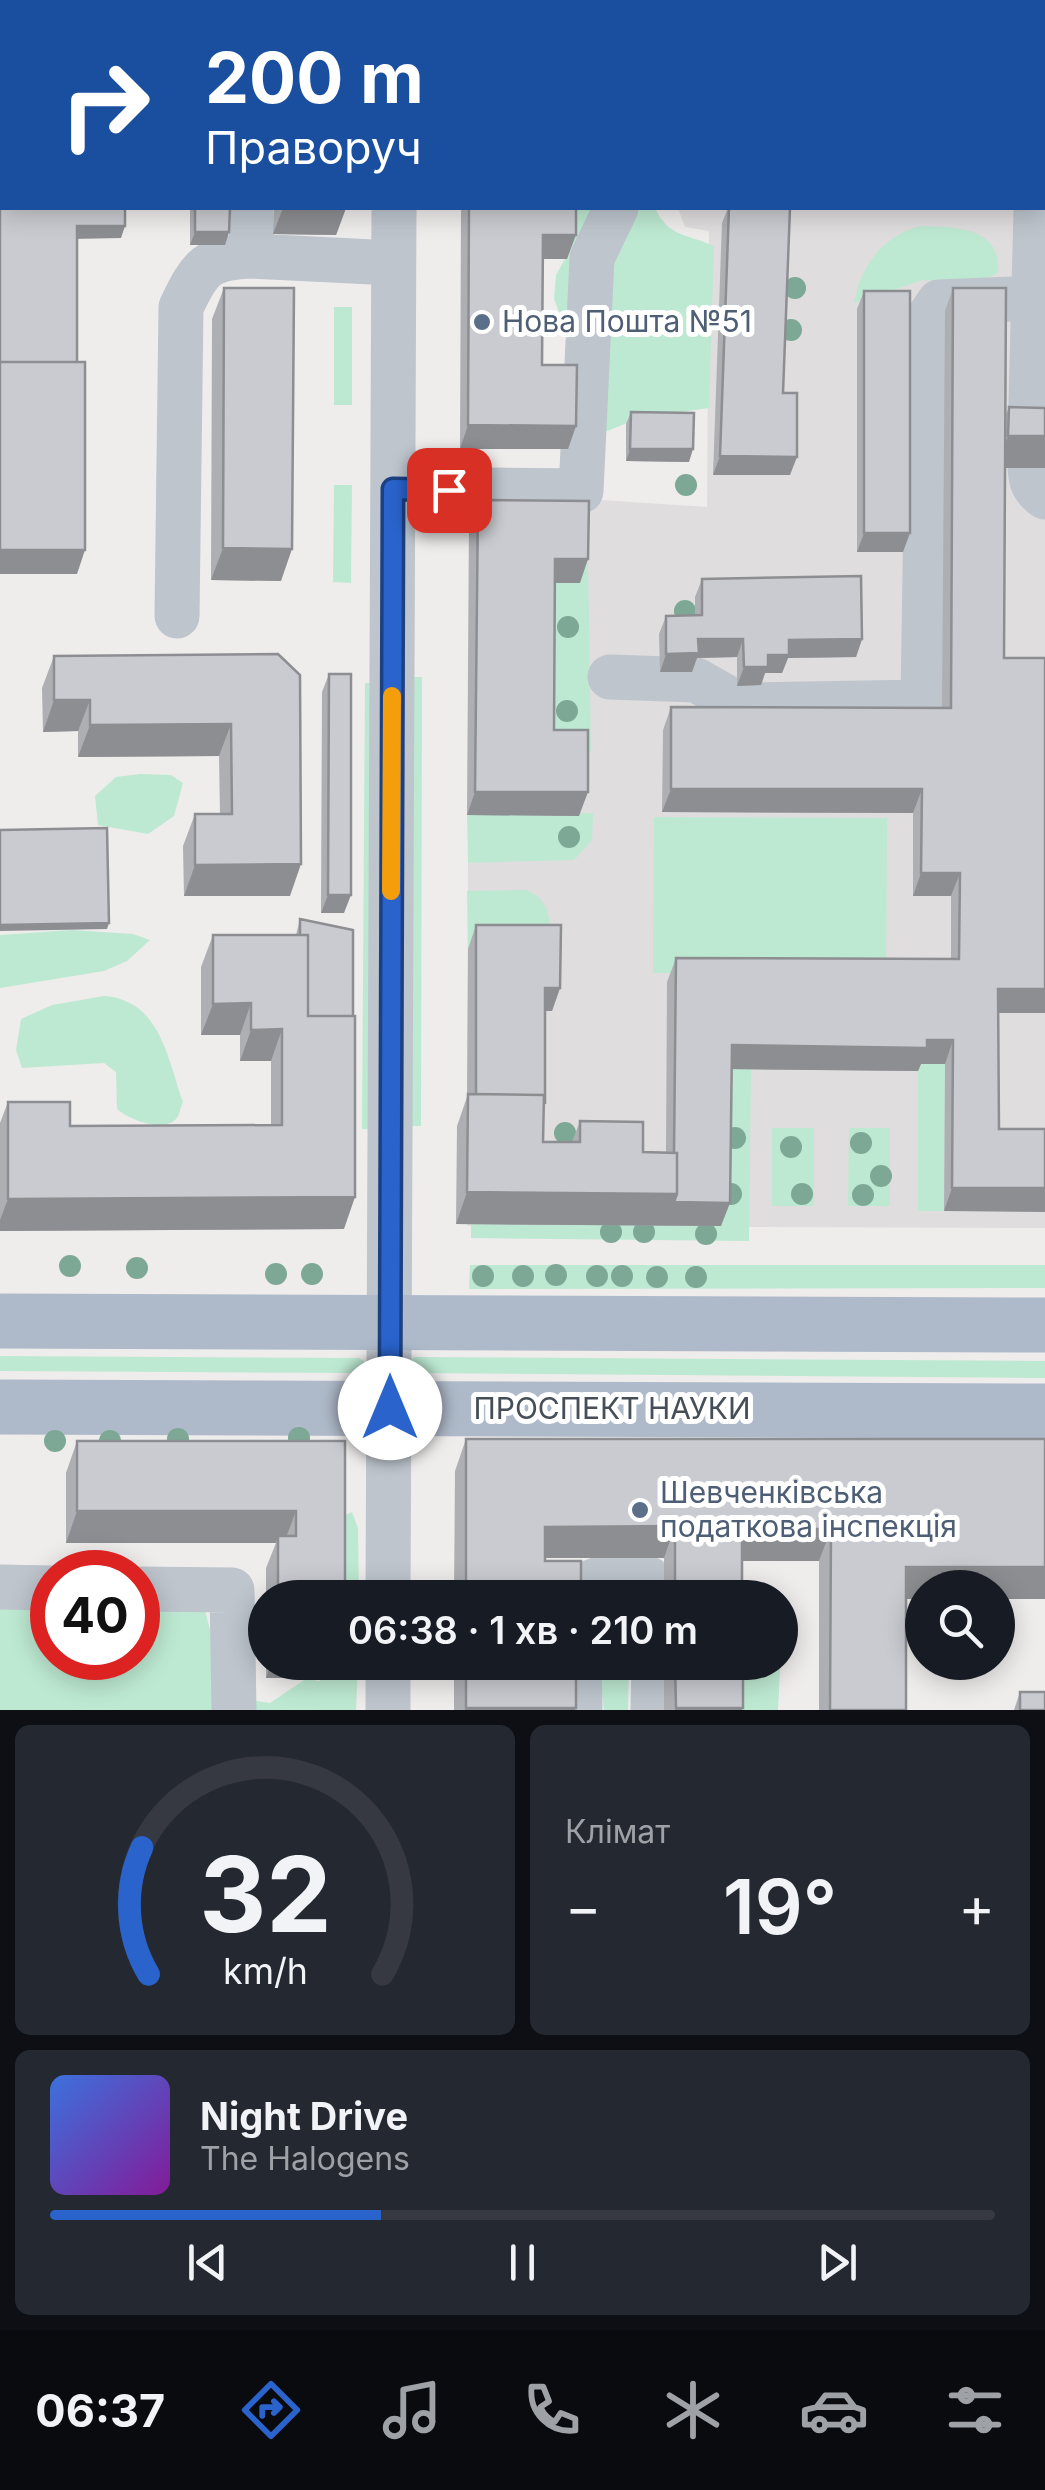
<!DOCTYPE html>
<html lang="uk">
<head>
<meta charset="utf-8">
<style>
	body { margin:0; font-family:Inter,sans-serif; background:#242831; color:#f1f3f6; height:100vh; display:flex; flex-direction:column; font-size:38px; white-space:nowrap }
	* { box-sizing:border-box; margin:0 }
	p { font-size:32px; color:#9ea1a6 }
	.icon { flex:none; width:55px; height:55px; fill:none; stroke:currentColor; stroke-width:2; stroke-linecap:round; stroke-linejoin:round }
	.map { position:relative; height:1710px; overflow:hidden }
	.side { display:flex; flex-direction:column; gap:15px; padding:15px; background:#0d0f14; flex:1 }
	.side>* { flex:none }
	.guide { position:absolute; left:0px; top:0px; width:1045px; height:210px; box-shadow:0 5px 25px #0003; background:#1a4fa0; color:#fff; overflow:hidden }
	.tools { position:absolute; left:905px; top:1570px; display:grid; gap:20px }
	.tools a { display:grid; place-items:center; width:110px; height:110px; border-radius:50%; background:#171b24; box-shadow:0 5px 25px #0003; font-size:50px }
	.speed { position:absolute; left:30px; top:1550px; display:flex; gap:20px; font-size:50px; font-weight:700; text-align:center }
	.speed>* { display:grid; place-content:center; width:130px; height:130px; border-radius:50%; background:#171b24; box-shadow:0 5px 25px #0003; line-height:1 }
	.speed .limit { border:15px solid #d22; background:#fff; color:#111 }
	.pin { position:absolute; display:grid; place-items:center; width:85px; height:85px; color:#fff; margin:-42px; border-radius:20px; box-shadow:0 5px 15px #0006 }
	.me { position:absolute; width:110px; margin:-55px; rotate:0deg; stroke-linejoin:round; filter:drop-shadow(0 0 8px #0008) }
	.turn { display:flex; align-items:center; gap:35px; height:210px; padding:0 40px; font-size:45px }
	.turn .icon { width:130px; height:130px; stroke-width:2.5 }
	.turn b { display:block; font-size:70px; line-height:85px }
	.big { font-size:75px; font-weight:600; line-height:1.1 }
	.side .card { flex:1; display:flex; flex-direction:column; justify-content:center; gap:15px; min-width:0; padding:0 35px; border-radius:15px; background:#242831 }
	.side .dial { align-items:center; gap:0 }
	.dial svg { height:260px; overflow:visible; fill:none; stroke:#363941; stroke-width:7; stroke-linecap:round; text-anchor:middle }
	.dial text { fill:#f1f3f6; stroke:none }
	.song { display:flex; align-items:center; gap:30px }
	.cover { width:120px; height:120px; border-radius:15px; background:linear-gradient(135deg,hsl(220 70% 55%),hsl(290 70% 35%)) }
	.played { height:10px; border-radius:5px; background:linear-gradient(90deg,#2a63cb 35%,#363941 35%) }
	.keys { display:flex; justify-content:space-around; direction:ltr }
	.heat { display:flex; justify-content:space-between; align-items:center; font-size:55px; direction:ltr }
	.side .tiles { flex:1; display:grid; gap:15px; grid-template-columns:1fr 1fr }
	.card:last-child { grid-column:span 2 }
	.trip { position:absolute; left:248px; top:1580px; width:550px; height:100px; border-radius:50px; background:#171b24; box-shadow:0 5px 25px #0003; font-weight:600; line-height:100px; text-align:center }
	.tab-bar { display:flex; height:160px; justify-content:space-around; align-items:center; background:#090b0e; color:#9ea1a6 }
	.tab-bar .icon { width:70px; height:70px }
	.tab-bar .on { color:#2a63cb }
	.tab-bar b { font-size:45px; color:#f1f3f6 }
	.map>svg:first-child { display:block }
	.education { fill:#dfdddd }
	.green { fill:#bde9d2 }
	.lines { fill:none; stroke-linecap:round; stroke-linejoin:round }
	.minor { stroke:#bec5cd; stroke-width:45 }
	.major { stroke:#aeb9c9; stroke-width:55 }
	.tree { fill:#7da895 }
	.wall { fill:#aeafb3 }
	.shaded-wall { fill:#8d8e92 }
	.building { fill:#cacbd0; stroke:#8d8e92; stroke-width:2.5 }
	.route-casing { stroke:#1b4084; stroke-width:25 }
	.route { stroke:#2a63cb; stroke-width:18 }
	.slow { stroke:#f59e0b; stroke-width:18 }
	.service-dot { fill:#5c6f8a; stroke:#fff; stroke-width:4 }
	.labels { text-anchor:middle; stroke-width:10; stroke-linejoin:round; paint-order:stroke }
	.service-label { font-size:30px; fill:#4e5e75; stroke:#fff; text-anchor:start }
	.street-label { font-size:30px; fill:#464e57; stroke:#fff }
</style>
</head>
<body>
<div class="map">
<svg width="1045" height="1710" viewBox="0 0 1045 1710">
	<rect width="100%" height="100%" fill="#efecec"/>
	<!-- education -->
	<path class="education" d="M 444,0 L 1045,0 L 1045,1228 L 467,1226 L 469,501 L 587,499 L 707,507 L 709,231 L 685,227 L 678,208 L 1042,208 L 1042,2 L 444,2 Z"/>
	<!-- green -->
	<path class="green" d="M 576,208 L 655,208 C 669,238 688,234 714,246 L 709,408 L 639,418 L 605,432 L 554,299 L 556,275 L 566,257 Z
		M 920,226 C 954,227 1002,226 998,273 L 980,281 L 923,280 L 854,303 C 861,265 883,236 920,226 Z
		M 334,307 L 352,307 L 352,405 L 334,405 Z
		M 334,485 L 352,485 L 351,583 L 333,582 Z
		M 587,499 L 591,751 L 545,753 L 546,583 Z
		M 398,677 L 422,677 L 421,1126 L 396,1126 Z
		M 365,683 L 387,683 L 384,1129 L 362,1129 Z
		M 140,774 L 171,775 L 183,783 L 174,816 L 148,834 L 98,825 L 95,796 L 116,777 Z
		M 593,813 L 592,840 L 574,860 L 468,863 L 467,815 Z
		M 654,817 L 887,818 L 886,974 L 653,973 Z
		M 526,890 C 552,899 550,924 552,949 L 468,950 L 467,891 Z
		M 72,930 L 133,934 L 150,940 L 127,961 L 104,971 L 0,988 L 0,935 Z
		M 104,996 C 160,1000 167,1057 183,1102 C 180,1108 180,1115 176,1119 C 162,1133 128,1119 117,1109 L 116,1072 L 104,1063 L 22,1068 L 16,1050 L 21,1019 L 52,1005 Z
		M 918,1064 L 945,1064 L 944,1211 L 918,1211 Z
		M 723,1069 L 751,1069 L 749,1241 L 471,1238 L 471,1224 L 721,1226 Z
		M 772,1128 L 814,1128 L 814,1206 L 772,1206 Z
		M 849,1128 L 890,1128 L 890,1206 L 848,1206 Z
		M 470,1265 L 1045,1265 L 1045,1288 L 469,1289 Z
		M 0,1356 L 359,1358 L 365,1362 L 365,1369 L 359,1373 L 0,1371 Z
		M 415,1357 L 1045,1361 L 1045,1378 L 415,1373 L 408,1368 L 408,1361 Z
		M 352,1512 L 358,1528 L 359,1597 L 338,1598 L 339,1518 Z
		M 0,1598 L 52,1598 L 52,1658 L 138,1658 L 138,1599 L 203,1603 L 212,1637 L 212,1710 L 0,1710 Z
		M 780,1620 L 782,1632 L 778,1710 L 741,1710 L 739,1663 L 780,1662 Z
		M 338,1663 L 358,1663 L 356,1710 L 235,1710 L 244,1699 L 270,1703 L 307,1678 L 318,1681 L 337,1676 Z
		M 598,1663 L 629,1663 L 628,1710 L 604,1710 Z"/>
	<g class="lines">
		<!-- minor -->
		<path class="minor" d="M 83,0 L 83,2
			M 249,0 L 249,2
			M 197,2 L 214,0
			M 394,2 L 394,0
			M 654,2 L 655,0
			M 251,208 L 252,256 L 393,263
			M 1030,440 L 1036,211
			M 1030,461 C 1030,478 1031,487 1045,497
			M 393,489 L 581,491 L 592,258 L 616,208
			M 177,616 L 181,307 C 201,266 206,258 252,256
			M 610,677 L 696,680 L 740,705 L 923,702 L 929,317 L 939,302 L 1034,298
			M 0,1587 L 52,1588
			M 138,1589 L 232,1590 L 234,1710
			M 388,1598 L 394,208
			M 580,1598 L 588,1583 L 618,1572 L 649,1579 L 653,1598
			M 579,1662 L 580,1710
			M 388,1710 L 388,1662
			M 653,1710 L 654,1662"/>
		<!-- major -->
		<path class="major" d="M 0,1321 L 1045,1325
			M 0,1407 L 1045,1411"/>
	</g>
	<!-- trees -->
	<g class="tree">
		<circle cx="795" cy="288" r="11"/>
		<circle cx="791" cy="330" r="11"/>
		<circle cx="686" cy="485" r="11"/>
		<circle cx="685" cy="611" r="11"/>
		<circle cx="568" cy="627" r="11"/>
		<circle cx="567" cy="711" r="11"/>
		<circle cx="569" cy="837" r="11"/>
		<circle cx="565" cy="1133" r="11"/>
		<circle cx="735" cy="1138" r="11"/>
		<circle cx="861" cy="1143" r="11"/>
		<circle cx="791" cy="1147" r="11"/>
		<circle cx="881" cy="1176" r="11"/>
		<circle cx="731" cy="1194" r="11"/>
		<circle cx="802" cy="1194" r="11"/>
		<circle cx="863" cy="1195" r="11"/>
		<circle cx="611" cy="1232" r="11"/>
		<circle cx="644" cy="1232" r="11"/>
		<circle cx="706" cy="1234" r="11"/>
		<circle cx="70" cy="1266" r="11"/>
		<circle cx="137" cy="1268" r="11"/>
		<circle cx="276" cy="1274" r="11"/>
		<circle cx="312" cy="1274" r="11"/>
		<circle cx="556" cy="1275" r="11"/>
		<circle cx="483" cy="1276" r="11"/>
		<circle cx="523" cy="1276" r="11"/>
		<circle cx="597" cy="1276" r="11"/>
		<circle cx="622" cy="1276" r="11"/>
		<circle cx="657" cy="1277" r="11"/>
		<circle cx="696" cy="1277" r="11"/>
		<circle cx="299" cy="1438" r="11"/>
		<circle cx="178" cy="1439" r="11"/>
		<circle cx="55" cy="1441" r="11"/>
		<circle cx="110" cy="1441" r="11"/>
	</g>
	<!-- wall -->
	<path class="wall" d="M 0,0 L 57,0 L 2,2 L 2,37 L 0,37 Z
		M 687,0 L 1031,0 L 1031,2 L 687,2 Z
		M 190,208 L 230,208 L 229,232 L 225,245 L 190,245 Z
		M 274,208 L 346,208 L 336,235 L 273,234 Z
		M 461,208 L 576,208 L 567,259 L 542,259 L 542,365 L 576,426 L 568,449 L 460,449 Z
		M 728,208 L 790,208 L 783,393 L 790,475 L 713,475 L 722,223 Z
		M 224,288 L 281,581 L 211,580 L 212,319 Z
		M 953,288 L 1005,417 L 1009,407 L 1045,408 L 1045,468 L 1005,468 L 1004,658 L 1045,658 L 1045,1013 L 998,1013 L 999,1129 L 944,1211 L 945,1064 L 921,1064 L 918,1071 L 731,1069 L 721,1226 L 456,1224 L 457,1126 L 467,1097 L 468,949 L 476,925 L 560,988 L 552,1011 L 545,1011 L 543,1142 L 572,1142 L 580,1121 L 643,1152 L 666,1152 L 667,982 L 676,958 L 951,959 L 951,896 L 913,896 L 913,813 L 662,812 L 663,730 L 671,707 L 942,708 L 945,311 Z
		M 864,291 L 903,552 L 857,552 L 857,309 Z
		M 631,412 L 689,462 L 626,461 L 626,424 Z
		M 478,500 L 580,583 L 555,583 L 554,730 L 579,816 L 467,815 L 469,524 Z
		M 702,579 L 862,639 L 856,657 L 788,658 L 782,673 L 765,673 L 761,685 L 737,686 L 737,657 L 697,658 L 692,672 L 660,672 L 659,634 L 666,616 L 695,615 L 695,597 Z
		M 278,654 L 290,896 L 184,896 L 183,846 L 195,814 L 220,814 L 219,756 L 78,757 L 78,731 L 43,732 L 42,688 L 54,656 Z
		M 329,674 L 344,913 L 321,913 L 322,692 Z
		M 300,919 L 344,1229 L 0,1231 L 0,1123 L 8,1102 L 70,1126 L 271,1125 L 271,1061 L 240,1061 L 240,1035 L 201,1035 L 201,967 L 213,935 L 296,935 Z
		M 466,1439 L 1045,1439 L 1045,1599 L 906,1599 L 906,1710 L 819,1710 L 819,1561 L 742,1561 L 742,1598 L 664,1598 L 664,1558 L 545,1558 L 545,1561 L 581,1598 L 454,1598 L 455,1471 Z
		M 77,1441 L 345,1441 L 345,1598 L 266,1598 L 266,1568 L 276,1543 L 66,1543 L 66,1473 Z
		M 266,1662 L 339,1662 L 334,1678 L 266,1678 Z
		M 454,1662 L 576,1662 L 575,1710 L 454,1710 Z
		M 664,1662 L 743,1662 L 742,1710 L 664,1710 Z
		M 1020,1692 L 1045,1710 L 1014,1710 Z"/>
	<!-- shaded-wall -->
	<path class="shaded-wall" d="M 2,18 L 2,37 L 0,37 L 0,25 Z
		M 1042,96 L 1045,96 L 1045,128 L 1042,128 Z
		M 1042,156 L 1045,156 L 1045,188 L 1042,188 Z
		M 283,208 L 346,208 L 336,235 L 273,234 Z
		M 77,226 L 125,226 L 121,238 L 72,239 Z
		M 195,232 L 229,232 L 225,245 L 190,245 Z
		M 543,235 L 576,235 L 567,259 L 534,259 Z
		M 468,425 L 576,426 L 568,449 L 460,449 Z
		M 1008,436 L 1045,436 L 1045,468 L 997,468 Z
		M 630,449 L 693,449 L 689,462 L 626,461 Z
		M 720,456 L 797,457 L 790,475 L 713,475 Z
		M 864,533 L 910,533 L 903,552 L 857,552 Z
		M 223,548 L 292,549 L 281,581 L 211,580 Z
		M 0,550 L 85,550 L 77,574 L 0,574 Z
		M 555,559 L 588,559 L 580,583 L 546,583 Z
		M 698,639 L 743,639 L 737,657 L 697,658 L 692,672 L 660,672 L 666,654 Z
		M 862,639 L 856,657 L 788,658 L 782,673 L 765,673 L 761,685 L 737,686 L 744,667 L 768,655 L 789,640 Z
		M 54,700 L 90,700 L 78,731 L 43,732 Z
		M 231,724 L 219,756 L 78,757 L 90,725 Z
		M 671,789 L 922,789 L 913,813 L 662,812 Z
		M 475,792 L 588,792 L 579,816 L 467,815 Z
		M 301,864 L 290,896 L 184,896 L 195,865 Z
		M 921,873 L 960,873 L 951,896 L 913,896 Z
		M 328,895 L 351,895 L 344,913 L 321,913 Z
		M 109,923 L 107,929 L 0,931 L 0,925 Z
		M 545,988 L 560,988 L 552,1011 L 537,1011 Z
		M 998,989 L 1045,989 L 1045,1013 L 990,1013 Z
		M 251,1003 L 240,1035 L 201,1035 L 213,1004 Z
		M 282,1029 L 271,1061 L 240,1061 L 251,1030 Z
		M 927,1040 L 953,1040 L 945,1064 L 921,1064 L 918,1071 L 723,1069 L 732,1045 Z
		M 952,1188 L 1045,1188 L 1045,1212 L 944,1211 Z
		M 467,1192 L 677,1194 L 730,1203 L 721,1226 L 456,1224 Z
		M 355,1197 L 344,1229 L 0,1231 L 0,1220 L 8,1199 Z
		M 77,1511 L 296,1511 L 284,1543 L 278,1536 L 276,1543 L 66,1543 Z
		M 675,1526 L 664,1558 L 534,1558 L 545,1527 Z
		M 742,1529 L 831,1529 L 819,1561 L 731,1561 Z
		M 906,1567 L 1045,1567 L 1045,1599 L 998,1599 L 998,1588 L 922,1588 L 922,1599 L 895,1599 Z
		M 272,1662 L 339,1662 L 334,1678 L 266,1678 Z
		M 466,1708 L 576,1708 L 575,1710 L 465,1710 Z
		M 676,1708 L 743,1708 L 742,1710 L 675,1710 Z"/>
	<!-- building -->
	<path class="building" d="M 1,0 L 57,0 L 57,2 L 2,2 L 2,7 Z
		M 288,0 L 350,0 L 350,2 L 288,2 Z
		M 453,0 L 534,0 L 534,2 L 453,2 Z
		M 695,0 L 871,0 L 871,2 L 695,2 Z
		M 871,0 L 948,0 L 947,2 L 871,2 Z
		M 957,0 L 1031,0 L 1031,2 L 957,2 Z
		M 1042,51 L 1045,51 L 1045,96 L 1042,96 Z
		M 1042,125 L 1045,125 L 1045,156 L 1042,156 Z
		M 0,149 L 2,149 L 2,208 L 125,208 L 125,226 L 77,226 L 77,362 L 0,362 Z
		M 195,208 L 230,208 L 229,232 L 195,232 Z
		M 469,208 L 576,208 L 576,235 L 543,235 L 542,365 L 577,365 L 576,426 L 468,425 Z
		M 729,208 L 790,208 L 783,393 L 797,393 L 797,457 L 720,456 Z
		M 224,288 L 294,288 L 292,549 L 223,548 Z
		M 953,288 L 1006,288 L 1004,658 L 1045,658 L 1045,989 L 998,989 L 999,1129 L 1045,1129 L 1045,1188 L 952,1188 L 953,1040 L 927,1040 L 927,1048 L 732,1045 L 730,1203 L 674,1202 L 677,1194 L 677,1153 L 674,1153 L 676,958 L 959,959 L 960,873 L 921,873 L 922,789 L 671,789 L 671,707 L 951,708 Z
		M 864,291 L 910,291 L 910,533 L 864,533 Z
		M 0,362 L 85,362 L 85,550 L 0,550 Z
		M 1009,407 L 1045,408 L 1045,436 L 1008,436 Z
		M 631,412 L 694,413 L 693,449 L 630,449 Z
		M 478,500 L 589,501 L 588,559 L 555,559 L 554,730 L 588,730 L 588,792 L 475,792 Z
		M 861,576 L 862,639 L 789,640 L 789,655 L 768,655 L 768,667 L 744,667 L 743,639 L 698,639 L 699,653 L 666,654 L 666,616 L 702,615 L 702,579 Z
		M 278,654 L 300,675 L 301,864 L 195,865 L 195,814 L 232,814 L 231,724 L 90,725 L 90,700 L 54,700 L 54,656 Z
		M 329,674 L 351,674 L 351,895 L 328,895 Z
		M 107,828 L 109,923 L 0,925 L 0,830 Z
		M 300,919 L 353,930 L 353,1016 L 308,1016 L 308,935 L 300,935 Z
		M 476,925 L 561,925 L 560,988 L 545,988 L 545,1104 L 544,1095 L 476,1094 Z
		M 213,935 L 308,935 L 308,1016 L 355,1016 L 355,1197 L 8,1199 L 8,1102 L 70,1102 L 70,1126 L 282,1125 L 282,1029 L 251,1030 L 251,1003 L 213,1004 Z
		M 468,1094 L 544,1095 L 543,1142 L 580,1142 L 580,1121 L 643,1122 L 643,1152 L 677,1153 L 677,1194 L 467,1192 Z
		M 466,1439 L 1045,1439 L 1045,1567 L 906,1567 L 906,1710 L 830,1710 L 831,1529 L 742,1529 L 742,1598 L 675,1598 L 675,1526 L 545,1527 L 545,1561 L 581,1561 L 581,1598 L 466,1598 Z
		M 77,1441 L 345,1441 L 345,1598 L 278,1598 L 278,1536 L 296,1536 L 296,1511 L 77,1511 Z
		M 466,1662 L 576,1662 L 576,1708 L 466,1708 Z
		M 675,1662 L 743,1662 L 743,1708 L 676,1708 Z
		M 1020,1692 L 1045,1692 L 1045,1710 L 1020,1710 Z"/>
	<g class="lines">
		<!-- route casing -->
		<g class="route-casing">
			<path id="route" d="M 390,1408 L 393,489 L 449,490"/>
		</g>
		<!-- route -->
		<use href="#route" class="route"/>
		<!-- slow -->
		<path class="slow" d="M 391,891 L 392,696"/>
	</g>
	<!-- markers -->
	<g class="service-dot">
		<circle cx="482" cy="322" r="10"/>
		<circle cx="640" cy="1510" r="10"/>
	</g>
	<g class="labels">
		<!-- service labels -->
		<g class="service-label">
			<text x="502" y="332">Нова Пошта №51</text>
			<text x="660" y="1503">Шевченківська<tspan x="660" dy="34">податкова інспекція</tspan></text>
		</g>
		<!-- street labels -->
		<g class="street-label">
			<text x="612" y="1419">ПРОСПЕКТ НАУКИ</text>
		</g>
	</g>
</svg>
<div class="tools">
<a><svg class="icon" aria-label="search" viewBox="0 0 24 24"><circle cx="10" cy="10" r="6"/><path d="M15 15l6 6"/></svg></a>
</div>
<div class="speed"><div class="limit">40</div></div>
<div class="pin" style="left:449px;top:490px;background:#d93025"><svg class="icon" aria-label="arrive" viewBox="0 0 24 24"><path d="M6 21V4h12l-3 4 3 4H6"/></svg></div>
<svg class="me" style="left:390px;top:1408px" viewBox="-20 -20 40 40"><circle r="19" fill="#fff"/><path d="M0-13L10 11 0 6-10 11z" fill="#2a63cb"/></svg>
<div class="trip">06:38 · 1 хв · 210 m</div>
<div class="guide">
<div class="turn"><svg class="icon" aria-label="right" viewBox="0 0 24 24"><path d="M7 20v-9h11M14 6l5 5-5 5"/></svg><div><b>200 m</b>Праворуч</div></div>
</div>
</div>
<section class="side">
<div class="tiles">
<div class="card dial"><svg viewBox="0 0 100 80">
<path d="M14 69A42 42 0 1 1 86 69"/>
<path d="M14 69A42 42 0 0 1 12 30" stroke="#2a63cb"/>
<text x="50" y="56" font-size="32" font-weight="700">32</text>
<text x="50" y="72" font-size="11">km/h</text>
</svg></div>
<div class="card"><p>Клімат</p>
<div class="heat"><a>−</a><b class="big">19°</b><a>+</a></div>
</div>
<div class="card">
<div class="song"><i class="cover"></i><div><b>Night Drive</b><p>The Halogens</p></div></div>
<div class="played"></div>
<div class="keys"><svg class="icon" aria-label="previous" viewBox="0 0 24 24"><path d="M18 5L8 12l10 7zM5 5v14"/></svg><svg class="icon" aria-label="pause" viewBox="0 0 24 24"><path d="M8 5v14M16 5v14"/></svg><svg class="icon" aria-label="next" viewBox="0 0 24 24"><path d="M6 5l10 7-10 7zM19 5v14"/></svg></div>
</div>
</div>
</section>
<nav class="tab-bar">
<b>06:37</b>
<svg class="icon on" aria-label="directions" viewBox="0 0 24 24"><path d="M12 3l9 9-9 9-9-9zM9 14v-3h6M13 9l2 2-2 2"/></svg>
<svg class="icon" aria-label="music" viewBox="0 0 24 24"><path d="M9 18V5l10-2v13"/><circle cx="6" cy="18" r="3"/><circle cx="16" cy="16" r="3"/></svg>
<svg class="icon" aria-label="phone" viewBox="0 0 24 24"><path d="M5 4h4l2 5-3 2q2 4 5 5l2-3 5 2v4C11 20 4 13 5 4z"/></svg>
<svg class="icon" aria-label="climate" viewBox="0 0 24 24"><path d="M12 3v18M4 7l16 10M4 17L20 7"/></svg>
<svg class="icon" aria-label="car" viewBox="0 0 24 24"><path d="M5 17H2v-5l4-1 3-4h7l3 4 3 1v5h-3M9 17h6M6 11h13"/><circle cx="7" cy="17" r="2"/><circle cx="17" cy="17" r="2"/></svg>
<svg class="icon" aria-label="filters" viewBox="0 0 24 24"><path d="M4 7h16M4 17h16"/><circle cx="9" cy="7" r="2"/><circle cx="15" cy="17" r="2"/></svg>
</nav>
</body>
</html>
